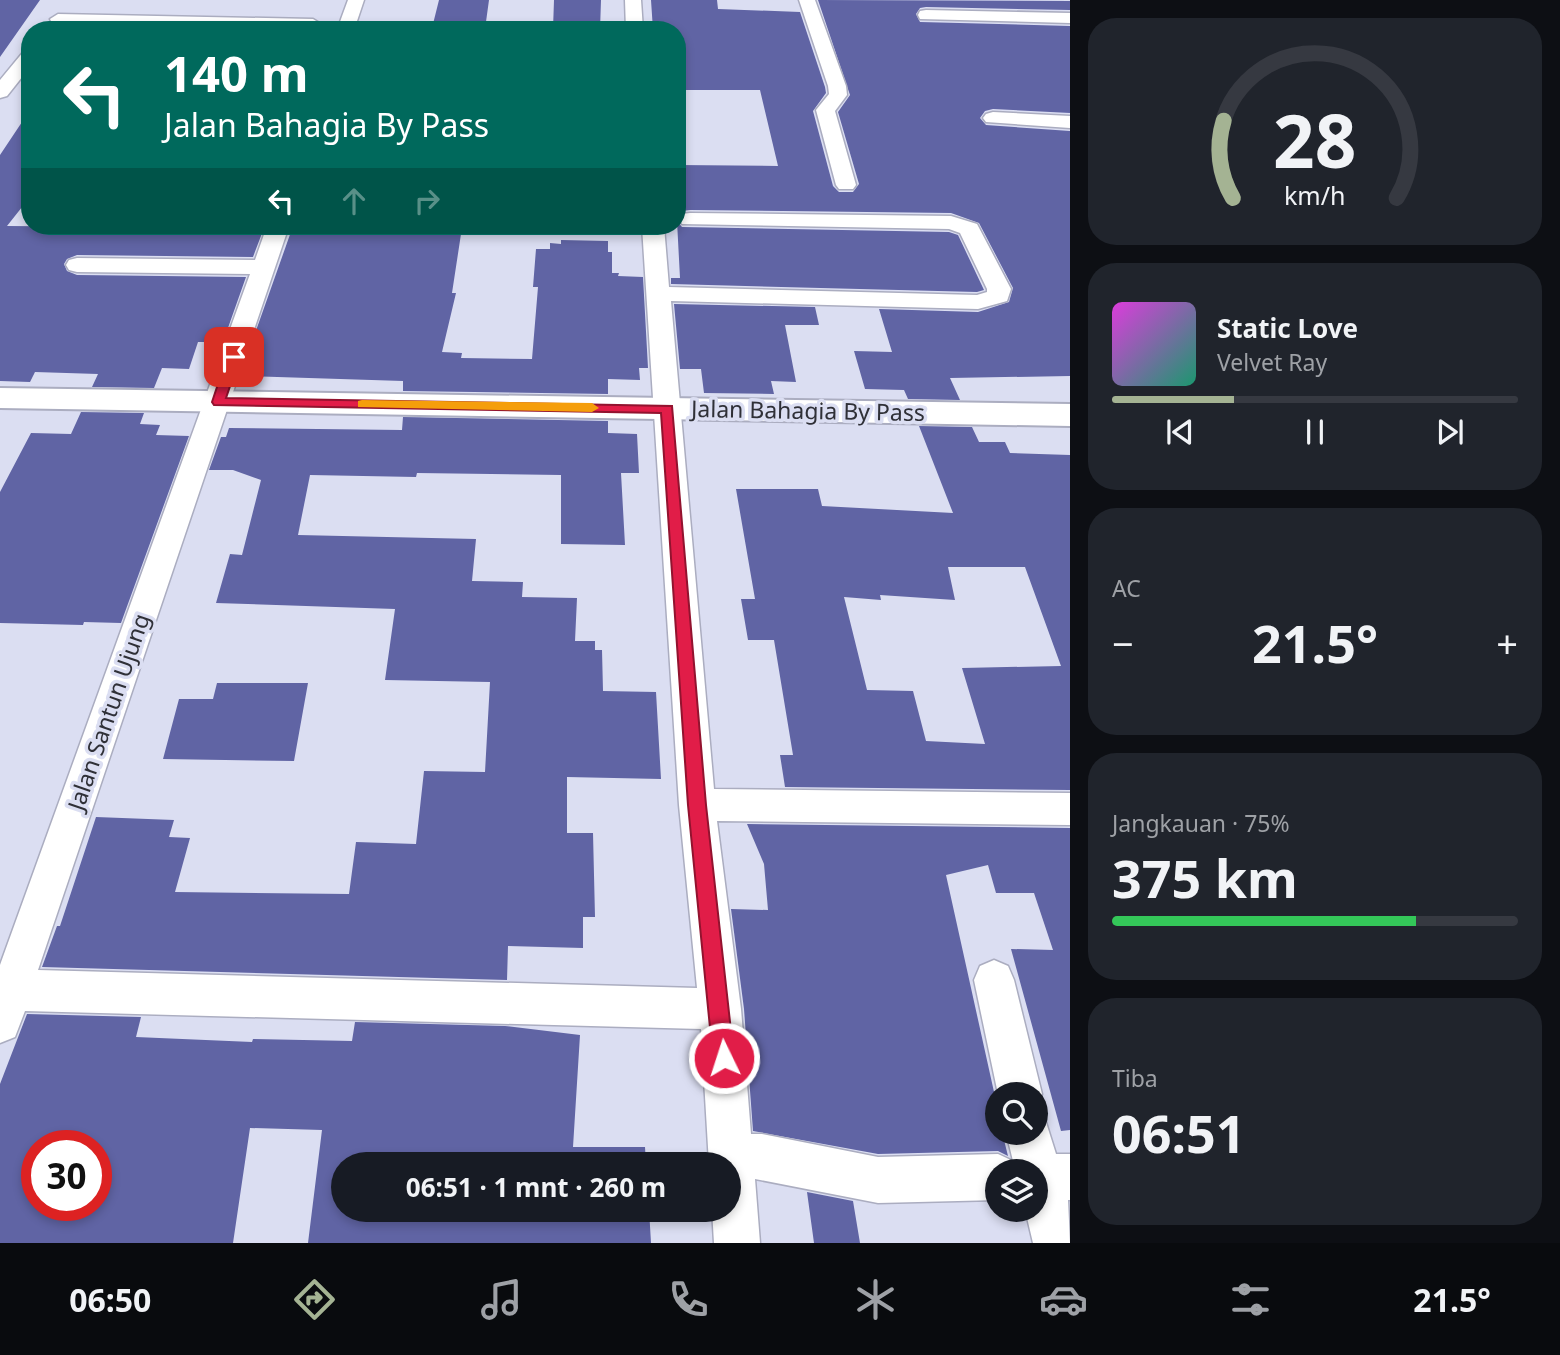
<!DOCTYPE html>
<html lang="id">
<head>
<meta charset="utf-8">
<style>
	body { margin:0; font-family:"Noto Sans",sans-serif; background:#20242c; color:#f1f3f6; height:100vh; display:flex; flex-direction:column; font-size:26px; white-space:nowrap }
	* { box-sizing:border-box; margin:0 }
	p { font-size:23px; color:#9ea1a6 }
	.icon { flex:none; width:38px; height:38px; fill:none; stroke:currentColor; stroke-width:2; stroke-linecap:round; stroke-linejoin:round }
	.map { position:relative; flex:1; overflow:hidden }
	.sheet { display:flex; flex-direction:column; gap:18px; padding:18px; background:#0d0f14; width:490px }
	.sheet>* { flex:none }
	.hud { position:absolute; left:21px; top:21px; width:665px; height:214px; border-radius:28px; box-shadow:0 4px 10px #0003; background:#00695c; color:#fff; overflow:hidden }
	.buttons { position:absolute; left:985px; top:1082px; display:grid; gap:14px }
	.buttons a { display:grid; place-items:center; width:63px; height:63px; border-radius:50%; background:#171b24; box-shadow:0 4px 10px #0003; font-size:35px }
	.speed { position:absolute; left:21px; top:1130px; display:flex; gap:14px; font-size:35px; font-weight:700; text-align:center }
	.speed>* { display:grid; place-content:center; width:91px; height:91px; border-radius:50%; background:#171b24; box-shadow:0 4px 10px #0003; line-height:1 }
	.speed .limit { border:10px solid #d22; background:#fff; color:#111 }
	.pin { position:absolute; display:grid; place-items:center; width:60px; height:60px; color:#fff; margin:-30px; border-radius:14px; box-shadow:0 4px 10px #0006 }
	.me { position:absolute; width:77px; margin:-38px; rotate:356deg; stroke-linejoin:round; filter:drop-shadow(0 0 5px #0008) }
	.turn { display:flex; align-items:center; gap:24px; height:147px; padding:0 28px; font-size:32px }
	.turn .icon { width:91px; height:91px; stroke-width:2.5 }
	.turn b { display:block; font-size:49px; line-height:60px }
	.lanes { display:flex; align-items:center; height:66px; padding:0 28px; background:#0003; justify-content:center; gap:35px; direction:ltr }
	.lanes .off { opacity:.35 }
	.big { font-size:52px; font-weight:700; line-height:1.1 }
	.sheet .card { flex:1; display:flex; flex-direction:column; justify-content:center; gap:10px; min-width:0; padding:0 24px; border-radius:28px; background:#20242c }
	.sheet .dial { align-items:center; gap:0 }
	.dial svg { height:182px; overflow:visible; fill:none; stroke:#363941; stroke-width:7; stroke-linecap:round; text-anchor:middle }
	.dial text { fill:#f1f3f6; stroke:none }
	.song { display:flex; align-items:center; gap:21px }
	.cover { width:84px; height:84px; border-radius:10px; background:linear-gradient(135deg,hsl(300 70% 55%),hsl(160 70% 35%)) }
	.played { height:7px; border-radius:4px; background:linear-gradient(90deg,#a4b393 30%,#363941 30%) }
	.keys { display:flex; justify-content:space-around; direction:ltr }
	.heat { display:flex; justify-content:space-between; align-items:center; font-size:38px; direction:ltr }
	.charge { height:10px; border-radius:5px; background:linear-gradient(90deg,#34c759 75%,#363941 0) }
	.trip { position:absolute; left:331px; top:1152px; width:410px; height:70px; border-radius:35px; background:#171b24; box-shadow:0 4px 10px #0003; font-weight:700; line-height:70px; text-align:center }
	.menu { display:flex; height:112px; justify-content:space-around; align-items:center; background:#090b0e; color:#9ea1a6 }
	.menu .icon { width:49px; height:49px }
	.menu .current { color:#a4b393 }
	.menu b { font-size:32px; color:#f1f3f6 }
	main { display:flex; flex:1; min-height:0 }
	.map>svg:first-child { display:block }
	.building { fill:#6064a4; fill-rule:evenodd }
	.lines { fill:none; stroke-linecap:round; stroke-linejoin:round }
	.minor-casing { stroke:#abadc0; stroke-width:3 }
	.secondary-casing { stroke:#abadc0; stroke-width:4 }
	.minor { fill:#fff; fill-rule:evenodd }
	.secondary { fill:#fff; fill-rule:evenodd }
	.route { fill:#e11d48; stroke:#92132f; stroke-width:2 }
	.slow { fill:#f59e0b }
	.labels { text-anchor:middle; stroke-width:7; stroke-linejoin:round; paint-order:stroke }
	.street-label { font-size:23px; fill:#2f3037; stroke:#dbdef2 }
</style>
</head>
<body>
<main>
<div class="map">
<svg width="1070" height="1243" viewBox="0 0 1070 1243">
	<rect width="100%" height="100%" fill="#dbdef2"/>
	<!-- building -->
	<path class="building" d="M 0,0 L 40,0 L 0,57 Z
		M 439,0 L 489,0 L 485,29 L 432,28 Z
		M 554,0 L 601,0 L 600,30 L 553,29 Z
		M 651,0 L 717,0 L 718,9 L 800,12 L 825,87 L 826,93 L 813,111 L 833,186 L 839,192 L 853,192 L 859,184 L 838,112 L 850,95 L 818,0 L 1070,1 L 1070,10 L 926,7 L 920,8 L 916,14 L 920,22 L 1070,26 L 1070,113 L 993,109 L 985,111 L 980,118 L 986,125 L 1070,131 L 1070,376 L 950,378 L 960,400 L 908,399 L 904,390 L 865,389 L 854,351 L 892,352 L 879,309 L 978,312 L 1009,302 L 1013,288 L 979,223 L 951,213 L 690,210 L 682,211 L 677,217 L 677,165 L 778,166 L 760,90 L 677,90 L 677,30 L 653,30 Z
		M 30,110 L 30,197 L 7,226 L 264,228 L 253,257 L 77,255 L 67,259 L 64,264 L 67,271 L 77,275 L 246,277 L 223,342 L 198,342 L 189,369 L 162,368 L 154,388 L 92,387 L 98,374 L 35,372 L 30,382 L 0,381 L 0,155 Z
		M 677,221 L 682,227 L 949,232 L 958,235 L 984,290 L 977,292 L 671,284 L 671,278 L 680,278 Z
		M 293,226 L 370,226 L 368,232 L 461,234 L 452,293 L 456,293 L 442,352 L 462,353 L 461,358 L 532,359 L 538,287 L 533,287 L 536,249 L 550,249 L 550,243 L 561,244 L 561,240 L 608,241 L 608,252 L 612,252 L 612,273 L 619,273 L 618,276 L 643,277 L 648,368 L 639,368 L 640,380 L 608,379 L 608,394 L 403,391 L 403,381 L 250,376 L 262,343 L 252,342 Z
		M 674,304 L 815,307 L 819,325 L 785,325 L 796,382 L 771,381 L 774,394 L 704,393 L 701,369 L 680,369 Z
		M 81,412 L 144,413 L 140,424 L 160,425 L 156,435 L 189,436 L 121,623 L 84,622 L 83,625 L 0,623 L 0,492 L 31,433 L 71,434 Z
		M 403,417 L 608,421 L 608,433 L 637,434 L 639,473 L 621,473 L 625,545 L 561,544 L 561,475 L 417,473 L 416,477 L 310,475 L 298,535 L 476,539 L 472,581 L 523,582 L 522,597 L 577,598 L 575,641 L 595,641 L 595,650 L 602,650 L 603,691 L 656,692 L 661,779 L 567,777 L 567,833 L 593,833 L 595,917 L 583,917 L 583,948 L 508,946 L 507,980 L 42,967 L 57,926 L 60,926 L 96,817 L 174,820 L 169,837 L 190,838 L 175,892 L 349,894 L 356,842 L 416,844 L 424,771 L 485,772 L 490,682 L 385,680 L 395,609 L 216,603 L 230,554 L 242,555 L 261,480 L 233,470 L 209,470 L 221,437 L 226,437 L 229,428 L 402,430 Z
		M 919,426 L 972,427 L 979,442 L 1005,442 L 1010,453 L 1070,455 L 1070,790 L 785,787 L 780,755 L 793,755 L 774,640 L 748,640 L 741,599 L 755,599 L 736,489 L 818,489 L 822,506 L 953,513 ZM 948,567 L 1025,567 L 1061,666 L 962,668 L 985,744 L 926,741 L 913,691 L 867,690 L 844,597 L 881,600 L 880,595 L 955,600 Z
		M 217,683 L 308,683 L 294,761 L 163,759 L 179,699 L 213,699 Z
		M 747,824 L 1070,828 L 1070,1130 L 1061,1131 L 1011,949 L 1053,950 L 1034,893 L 996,893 L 988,865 L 946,875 L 998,1110 L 998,1132 L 1002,1132 L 1008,1156 L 998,1151 L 878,1154 L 753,1131 L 744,1009 L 731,909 L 768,910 L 764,864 Z
		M 27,1014 L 141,1017 L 136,1037 L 252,1042 L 253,1039 L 352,1041 L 355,1022 L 505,1026 L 580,1035 L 573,1147 L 645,1147 L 646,1164 L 343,1164 L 343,1209 L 649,1209 L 651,1243 L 308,1243 L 322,1130 L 250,1128 L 233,1243 L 0,1243 L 0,1084 ZM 37,1146 L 96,1146 L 96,1206 L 37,1206 Z
		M 807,1192 L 853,1201 L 860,1243 L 814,1243 Z"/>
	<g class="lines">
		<!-- minor casing -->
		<g class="minor-casing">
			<path id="minor" d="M 348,0 L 364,0 L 354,30 L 337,30 Z
				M 625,0 L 641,0 L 643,30 L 626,30 Z
				M 799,0 L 815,0 L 846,86 L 847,95 L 835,111 L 856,185 L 853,189 L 839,189 L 836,185 L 816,110 L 829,94 L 828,86 Z
				M 926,10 L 1070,13 L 1070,23 L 920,19 L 918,15 L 920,11 Z
				M 58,14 L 313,19 L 321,24 L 313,29 L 52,23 L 50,19 Z
				M 30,50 L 30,67 L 7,96 L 0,98 L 0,80 L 24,51 Z
				M 993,112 L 1070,116 L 1070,128 L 986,122 L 983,118 L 986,114 Z
				M 690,213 L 951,216 L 977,224 L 1011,289 L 1007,301 L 978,309 L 671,301 L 714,789 L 1070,793 L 1070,825 L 717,821 L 741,1009 L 751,1134 L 762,1134 L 878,1157 L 998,1154 L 1013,1161 L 1006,1132 L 1036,1132 L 1036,1113 L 1044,1116 L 1056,1154 L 1070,1154 L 1070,1200 L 1068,1200 L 1070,1243 L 1033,1243 L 1025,1209 L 1036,1209 L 1036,1171 L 998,1171 L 998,1200 L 878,1203 L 755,1179 L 760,1243 L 714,1243 L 712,1209 L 728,1209 L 728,1164 L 709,1164 L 701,1029 L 25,1011 L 15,1037 L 0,1043 L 0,965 L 250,274 L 77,272 L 69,270 L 66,265 L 69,260 L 77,258 L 255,260 L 267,226 L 289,226 L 38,970 L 697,988 L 679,805 L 642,226 L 664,226 L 669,287 L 977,295 L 987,292 L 987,289 L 960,233 L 949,229 L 682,224 L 679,219 L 682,214 Z
				M 994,960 L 1008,966 L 1014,980 L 1042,1094 L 1036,1107 L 1036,1094 L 998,1094 L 974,980 L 980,966 Z"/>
		</g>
		<!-- secondary casing -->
		<g class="secondary-casing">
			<path id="secondary" d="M 0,388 L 1070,404 L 1070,426 L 0,408 Z"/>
		</g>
		<!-- minor -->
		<use href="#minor" class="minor"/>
		<!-- secondary -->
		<use href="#secondary" class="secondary"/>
	</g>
	<!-- route -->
	<path class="route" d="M 234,353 L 240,357 L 226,398 L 672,406 L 706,805 L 734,1058 L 731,1066 L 724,1069 L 716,1066 L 713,1058 L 688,805 L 661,413 L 214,405 L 212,402 L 227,357 Z"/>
	<!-- slow -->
	<path class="slow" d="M 362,400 L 592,403 L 599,408 L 592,412 L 358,407 L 358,401 Z"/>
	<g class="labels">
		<!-- street labels -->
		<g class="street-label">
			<text transform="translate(808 411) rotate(1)" y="8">Jalan Bahagia By Pass</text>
			<text transform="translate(109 712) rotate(-71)" y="8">Jalan Santun Ujung</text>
		</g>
	</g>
</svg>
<div class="buttons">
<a><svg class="icon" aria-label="search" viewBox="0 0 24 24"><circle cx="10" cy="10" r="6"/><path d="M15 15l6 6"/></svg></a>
<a><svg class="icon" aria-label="layers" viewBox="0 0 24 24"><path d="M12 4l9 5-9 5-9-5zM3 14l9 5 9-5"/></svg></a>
</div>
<div class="speed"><div class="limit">30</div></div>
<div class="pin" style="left:234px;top:357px;background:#d93025"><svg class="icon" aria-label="arrive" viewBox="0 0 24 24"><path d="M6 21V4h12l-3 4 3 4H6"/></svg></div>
<svg class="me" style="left:724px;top:1058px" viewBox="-20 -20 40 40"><circle r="17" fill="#e11d48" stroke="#fff" stroke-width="3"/><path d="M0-11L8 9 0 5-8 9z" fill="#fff"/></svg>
<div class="trip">06:51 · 1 mnt · 260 m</div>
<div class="hud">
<div class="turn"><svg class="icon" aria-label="left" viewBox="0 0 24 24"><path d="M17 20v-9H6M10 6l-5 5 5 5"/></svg><div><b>140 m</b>Jalan Bahagia By Pass</div></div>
<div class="lanes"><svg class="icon" aria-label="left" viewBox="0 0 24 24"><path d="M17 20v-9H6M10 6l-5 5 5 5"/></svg><svg class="icon off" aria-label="ahead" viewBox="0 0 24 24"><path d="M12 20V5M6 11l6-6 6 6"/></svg><svg class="icon off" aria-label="right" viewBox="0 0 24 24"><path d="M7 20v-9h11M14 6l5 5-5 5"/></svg></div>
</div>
</div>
<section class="sheet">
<div class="card dial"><svg viewBox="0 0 100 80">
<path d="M14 69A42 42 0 1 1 86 69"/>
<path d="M14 69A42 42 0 0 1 10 35" stroke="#a4b393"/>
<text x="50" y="56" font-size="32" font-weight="700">28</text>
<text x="50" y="72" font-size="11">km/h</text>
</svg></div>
<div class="card">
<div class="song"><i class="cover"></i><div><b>Static Love</b><p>Velvet Ray</p></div></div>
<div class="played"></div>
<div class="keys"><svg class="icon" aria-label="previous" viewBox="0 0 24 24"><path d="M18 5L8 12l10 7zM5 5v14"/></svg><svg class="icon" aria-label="pause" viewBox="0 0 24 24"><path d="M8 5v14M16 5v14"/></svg><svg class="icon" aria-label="next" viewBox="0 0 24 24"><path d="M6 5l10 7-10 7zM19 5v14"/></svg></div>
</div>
<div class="card"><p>AC</p>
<div class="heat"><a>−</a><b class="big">21.5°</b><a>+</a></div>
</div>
<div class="card"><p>Jangkauan · 75%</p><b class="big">375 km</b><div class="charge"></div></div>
<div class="card"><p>Tiba</p><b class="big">06:51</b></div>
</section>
</main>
<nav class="menu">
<b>06:50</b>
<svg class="icon current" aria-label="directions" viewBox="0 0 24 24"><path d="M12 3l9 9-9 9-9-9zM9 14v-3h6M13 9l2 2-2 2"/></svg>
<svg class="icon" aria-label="music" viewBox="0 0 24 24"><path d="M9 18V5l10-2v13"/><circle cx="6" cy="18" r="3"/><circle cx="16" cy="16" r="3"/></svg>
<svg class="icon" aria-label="phone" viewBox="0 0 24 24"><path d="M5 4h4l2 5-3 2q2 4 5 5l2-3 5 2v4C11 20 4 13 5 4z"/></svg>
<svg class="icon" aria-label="climate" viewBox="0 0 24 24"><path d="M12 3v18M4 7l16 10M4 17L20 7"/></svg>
<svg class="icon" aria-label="car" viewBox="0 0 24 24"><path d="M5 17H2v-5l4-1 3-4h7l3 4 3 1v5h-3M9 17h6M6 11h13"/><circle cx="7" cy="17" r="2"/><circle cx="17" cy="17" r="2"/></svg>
<svg class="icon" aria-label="filters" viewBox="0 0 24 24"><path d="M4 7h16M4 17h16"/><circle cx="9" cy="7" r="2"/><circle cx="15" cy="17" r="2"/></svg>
<b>21.5°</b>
</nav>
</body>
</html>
